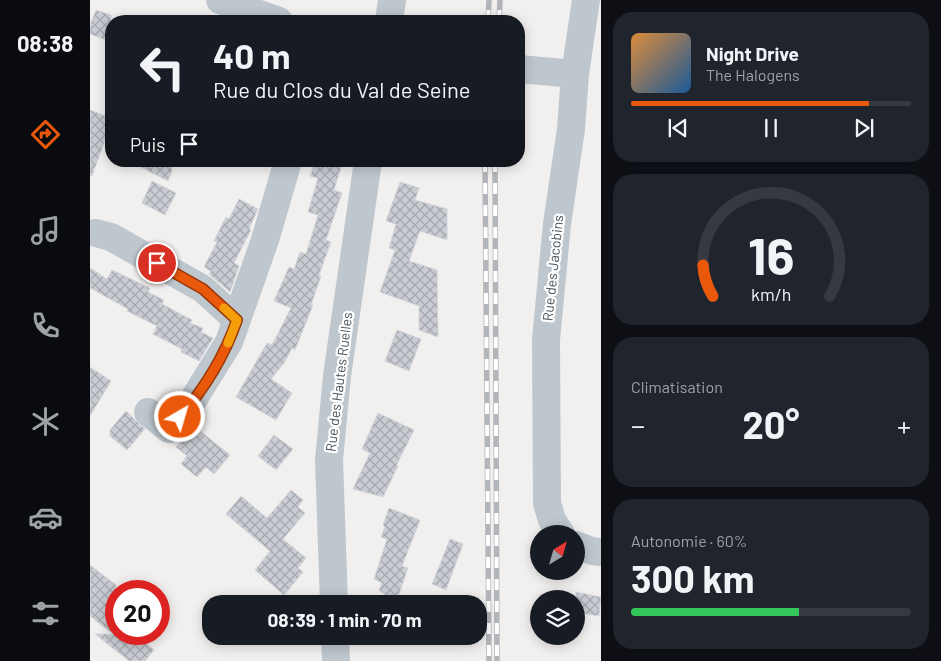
<!DOCTYPE html>
<html lang="fr">
<head>
<meta charset="utf-8">
<style>
	body { margin:0; font-family:Barlow,sans-serif; background:#20242c; color:#f1f3f6; height:100vh; display:flex; flex-direction:column; font-size:19px; white-space:nowrap }
	* { box-sizing:border-box; margin:0 }
	p { font-size:16px; color:#9ea1a6 }
	.icon { flex:none; width:28px; height:28px; fill:none; stroke:currentColor; stroke-width:2; stroke-linecap:round; stroke-linejoin:round }
	.map { position:relative; flex:1; overflow:hidden }
	.side { display:flex; flex-direction:column; gap:12px; padding:12px; background:#0d0f14; width:340px }
	.side>* { flex:none }
	.top-card { position:absolute; left:15px; top:15px; width:420px; height:152px; border-radius:20px; box-shadow:0 2px 12px #0003; background:#171b24; color:#f1f3f6; overflow:hidden }
	.needle { width:32px; rotate:37deg }
	.fabs { position:absolute; left:440px; top:525px; display:grid; gap:10px }
	.fabs a { display:grid; place-items:center; width:55px; height:55px; border-radius:50%; background:#171b24; box-shadow:0 2px 12px #0003; font-size:25px }
	.speed { position:absolute; left:15px; top:580px; display:flex; gap:10px; font-size:25px; font-weight:700; text-align:center }
	.speed>* { display:grid; place-content:center; width:65px; height:65px; border-radius:50%; background:#171b24; box-shadow:0 2px 12px #0003; line-height:1 }
	.speed .limit { border:8px solid #d22; background:#fff; color:#111 }
	.pin { position:absolute; display:grid; place-items:center; width:42px; height:42px; color:#fff; margin:-21px; border:2px solid #fff; border-radius:50%; box-shadow:0 1px 5px #0007 }
	.me { position:absolute; width:55px; margin:-28px; rotate:38deg; stroke-linejoin:round; filter:drop-shadow(0 0 4px #0008) }
	.turn { display:flex; align-items:center; gap:18px; height:105px; padding:0 25px; font-size:22px }
	.turn .icon { width:65px; height:65px; stroke-width:2.5 }
	.turn b { display:block; font-size:35px; line-height:42px }
	.then { display:flex; align-items:center; height:48px; padding:0 25px; background:#0003; gap:10px; font-size:19px }
	.big { font-size:38px; font-weight:700; line-height:1.1 }
	.side .widget { flex:1; display:flex; flex-direction:column; justify-content:center; gap:8px; min-width:0; padding:0 18px; border-radius:20px; background:#20242c }
	.side .dial { align-items:center; gap:0 }
	.dial svg { height:130px; overflow:visible; fill:none; stroke:#363941; stroke-width:7; stroke-linecap:round; text-anchor:middle }
	.dial text { fill:#f1f3f6; stroke:none }
	.song { display:flex; align-items:center; gap:15px }
	.cover { width:60px; height:60px; border-radius:8px; background:linear-gradient(135deg,hsl(30 70% 55%),hsl(210 70% 35%)) }
	.played { height:5px; border-radius:2px; background:linear-gradient(90deg,#ea580c 85%,#363941 85%) }
	.keys { display:flex; justify-content:space-around; direction:ltr }
	.heat { display:flex; justify-content:space-between; align-items:center; font-size:28px; direction:ltr }
	.charge { height:8px; border-radius:4px; background:linear-gradient(90deg,#34c759 60%,#363941 0) }
	.trip { position:absolute; left:112px; top:595px; width:285px; height:50px; border-radius:20px; background:#171b24; box-shadow:0 2px 12px #0003; font-weight:700; line-height:50px; text-align:center }
	main { display:flex; flex:1; min-height:0 }
	.tab-bar { display:flex; flex-direction:column; width:90px; justify-content:space-around; align-items:center; background:#090b0e; color:#9ea1a6 }
	.tab-bar .icon { width:35px; height:35px }
	.tab-bar .active { color:#ea580c }
	.tab-bar b { font-size:22px; color:#f1f3f6 }
	.map>svg:first-child { display:block }
	.building { fill:url(#building-cross-hatch); stroke:#d4d6db }
	.lines { fill:none; stroke-linecap:round; stroke-linejoin:round }
	.minor { stroke:#bec7ce; stroke-width:28 }
	.rail-casing { stroke:#b2b5b9; stroke-width:5.5 }
	.rail { stroke:#fff; stroke-width:4; stroke-dasharray:11; stroke-linecap:butt }
	.route-casing { stroke:#983908; stroke-width:12 }
	.route { stroke:#ea580c; stroke-width:9 }
	.slow { stroke:#f59e0b; stroke-width:9 }
	.labels { text-anchor:middle; stroke-width:4.5; stroke-linejoin:round; paint-order:stroke }
	.street-label { font-size:14px; fill:#48535c; stroke:#fff }
</style>
</head>
<body>
<main>
<nav class="tab-bar">
<b>08:38</b>
<svg class="icon active" aria-label="directions" viewBox="0 0 24 24"><path d="M12 3l9 9-9 9-9-9zM9 14v-3h6M13 9l2 2-2 2"/></svg>
<svg class="icon" aria-label="music" viewBox="0 0 24 24"><path d="M9 18V5l10-2v13"/><circle cx="6" cy="18" r="3"/><circle cx="16" cy="16" r="3"/></svg>
<svg class="icon" aria-label="phone" viewBox="0 0 24 24"><path d="M5 4h4l2 5-3 2q2 4 5 5l2-3 5 2v4C11 20 4 13 5 4z"/></svg>
<svg class="icon" aria-label="climate" viewBox="0 0 24 24"><path d="M12 3v18M4 7l16 10M4 17L20 7"/></svg>
<svg class="icon" aria-label="car" viewBox="0 0 24 24"><path d="M5 17H2v-5l4-1 3-4h7l3 4 3 1v5h-3M9 17h6M6 11h13"/><circle cx="7" cy="17" r="2"/><circle cx="17" cy="17" r="2"/></svg>
<svg class="icon" aria-label="filters" viewBox="0 0 24 24"><path d="M4 7h16M4 17h16"/><circle cx="9" cy="7" r="2"/><circle cx="15" cy="17" r="2"/></svg>
</nav>
<div class="map">
<svg width="511" height="661" viewBox="0 0 511 661">
	<defs>
		<pattern id="building-cross-hatch" width="8" height="8" patternUnits="userSpaceOnUse" patternTransform="scale(1.25)"><rect width="8" height="8" fill="#c9ccd2"/><path d="M0 0l8 8M0 8l8-8" fill="none" stroke="#a5a8ae"/></pattern>
	</defs>
	<rect width="100%" height="100%" fill="#f2efef"/>
	<!-- building -->
	<path class="building" d="M 6,10 L 21,15 L 21,42 L 0,34 L 0,25 Z
		M 0,110 L 21,118 L 21,124 L 2,176 L 0,176 Z
		M 39,161 L 80,161 L 82,171 L 78,181 Z
		M 225,161 L 253,161 L 244,190 L 252,193 L 236,240 L 241,242 L 229,275 L 231,276 L 221,305 L 223,305 L 205,350 L 202,348 L 194,363 L 181,379 L 202,393 L 186,420 L 146,397 L 177,343 L 182,345 L 201,308 L 184,301 L 199,267 L 204,269 L 210,252 L 216,254 L 228,215 L 218,212 L 228,178 L 220,176 Z
		M 62,181 L 86,193 L 75,215 L 52,203 Z
		M 310,182 L 329,188 L 325,200 L 357,209 L 357,240 L 330,231 L 319,261 L 347,270 L 348,337 L 329,330 L 329,306 L 290,292 L 305,250 L 299,248 L 306,224 L 296,221 Z
		M 149,199 L 168,209 L 159,229 L 161,230 L 144,263 L 149,266 L 140,292 L 119,274 L 121,271 L 114,267 L 127,242 L 124,241 L 136,217 L 139,219 Z
		M 0,268 L 17,279 L 22,270 L 60,288 L 58,292 L 74,300 L 72,304 L 102,320 L 100,323 L 113,328 L 111,332 L 123,338 L 109,361 L 91,352 L 92,349 L 63,334 L 67,326 L 37,311 L 38,309 L 0,288 Z
		M 307,330 L 331,339 L 319,371 L 295,361 Z
		M 0,367 L 21,381 L 0,416 Z
		M 36,411 L 55,429 L 37,450 L 20,436 L 20,430 Z
		M 288,413 L 324,430 L 306,466 L 308,466 L 293,497 L 263,489 L 280,453 L 272,449 Z
		M 104,426 L 140,455 L 124,474 L 116,467 L 107,477 L 91,464 L 97,456 L 86,447 Z
		M 184,435 L 203,449 L 186,470 L 168,456 Z
		M 201,490 L 213,500 L 208,507 L 215,513 L 193,539 L 216,558 L 208,568 L 213,572 L 194,595 L 165,570 L 180,551 L 136,514 L 151,496 L 177,518 Z
		M 299,508 L 330,520 L 312,566 L 318,568 L 306,603 L 289,590 L 292,583 L 284,579 L 297,539 L 291,537 L 295,527 L 293,525 Z
		M 360,539 L 373,544 L 356,590 L 342,584 Z
		M 0,565 L 26,585 L 26,634 L 59,634 L 54,641 L 64,650 L 55,661 L 39,661 L 5,634 L 23,634 L 0,616 Z
		M 486,592 L 511,597 L 509,616 L 486,612 Z"/>
	<g class="lines">
		<!-- minor -->
		<path class="minor" d="M 130,0 L 189,21
			M 299,21 L 302,0
			M 429,69 L 485,74
			M 6,233 L 21,237 L 113,289 L 147,320
			M 58,412 L 79,429 L 100,405 L 139,342 L 175,240 L 198,161
			M 471,534 L 462,520 L 457,503 L 456,340 L 467,224 L 481,129 L 485,74 L 496,0
			M 486,545 L 502,551 L 511,552
			M 244,604 L 239,460 L 247,376 L 278,161
			M 245,636 L 246,661"/>
		<!-- rail casing -->
		<g class="rail-casing">
			<path id="rail" d="M 398,21 L 399,0
				M 409,21 L 410,0
				M 395,161 L 399,661
				M 405,161 L 407,661"/>
		</g>
		<!-- rail -->
		<use href="#rail" class="rail"/>
	</g>
	<g class="lines">
		<!-- route casing -->
		<g class="route-casing">
			<path id="route" d="M 67,263 L 113,289 L 147,320 C 135,355 114,389 90,417"/>
		</g>
		<!-- route -->
		<use href="#route" class="route"/>
		<!-- slow -->
		<path class="slow" d="M 134,308 L 147,320 L 138,343"/>
	</g>
	<g class="labels">
		<!-- street labels -->
		<g class="street-label">
			<text transform="translate(463 268) rotate(-84)" y="5">Rue des Jacobins</text>
			<text transform="translate(249 382) rotate(-83)" y="5">Rue des Hautes Ruelles</text>
		</g>
	</g>
</svg>
<div class="fabs">
<a><svg class="needle" viewBox="-14 -14 28 28"><path d="M0-13l5 13h-10z" fill="#e53935"/><path d="M0 13l5-13h-10z" fill="#9ea1a6"/></svg></a>
<a><svg class="icon" aria-label="layers" viewBox="0 0 24 24"><path d="M12 4l9 5-9 5-9-5zM3 14l9 5 9-5"/></svg></a>
</div>
<div class="speed"><div class="limit">20</div></div>
<div class="pin" style="left:67px;top:263px;background:#d93025"><svg class="icon" aria-label="arrive" viewBox="0 0 24 24"><path d="M6 21V4h12l-3 4 3 4H6"/></svg></div>
<svg class="me" style="left:90px;top:417px" viewBox="-20 -20 40 40"><circle r="17" fill="#ea580c" stroke="#fff" stroke-width="3"/><path d="M0-11L8 9 0 5-8 9z" fill="#fff"/></svg>
<div class="trip">08:39 · 1 min · 70 m</div>
<div class="top-card">
<div class="turn"><svg class="icon" aria-label="left" viewBox="0 0 24 24"><path d="M17 20v-9H6M10 6l-5 5 5 5"/></svg><div><b>40 m</b>Rue du Clos du Val de Seine</div></div>
<div class="then">Puis<svg class="icon" aria-label="arrive" viewBox="0 0 24 24"><path d="M6 21V4h12l-3 4 3 4H6"/></svg></div>
</div>
</div>
<section class="side">
<div class="widget">
<div class="song"><i class="cover"></i><div><b>Night Drive</b><p>The Halogens</p></div></div>
<div class="played"></div>
<div class="keys"><svg class="icon" aria-label="previous" viewBox="0 0 24 24"><path d="M18 5L8 12l10 7zM5 5v14"/></svg><svg class="icon" aria-label="pause" viewBox="0 0 24 24"><path d="M8 5v14M16 5v14"/></svg><svg class="icon" aria-label="next" viewBox="0 0 24 24"><path d="M6 5l10 7-10 7zM19 5v14"/></svg></div>
</div>
<div class="widget dial"><svg viewBox="0 0 100 80">
<path d="M14 69A42 42 0 1 1 86 69"/>
<path d="M14 69A42 42 0 0 1 8 50" stroke="#ea580c"/>
<text x="50" y="56" font-size="32" font-weight="700">16</text>
<text x="50" y="72" font-size="11">km/h</text>
</svg></div>
<div class="widget"><p>Climatisation</p>
<div class="heat"><a>−</a><b class="big">20°</b><a>+</a></div>
</div>
<div class="widget"><p>Autonomie · 60%</p><b class="big">300 km</b><div class="charge"></div></div>
</section>
</main>
</body>
</html>
